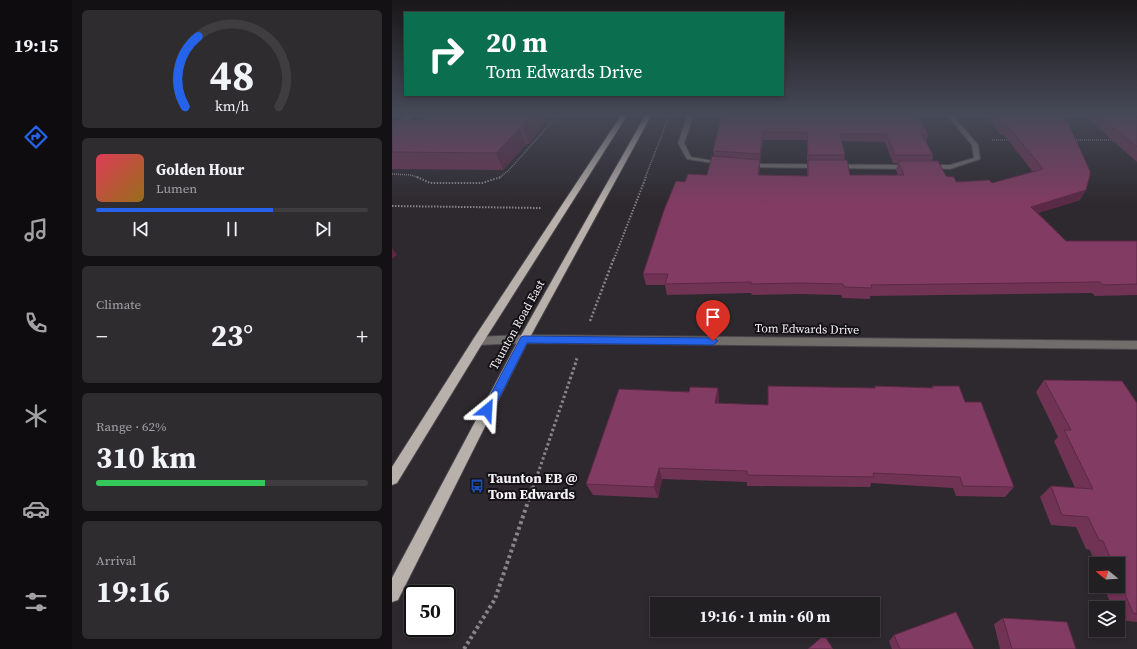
<!DOCTYPE html>
<html lang="en">
<head>
<meta charset="utf-8">
<style>
	body { margin:0; font-family:"Source Serif 4",serif; background:#2e2c2f; color:#f1f3f6; height:100vh; display:flex; flex-direction:column; font-size:15px; white-space:nowrap }
	* { box-sizing:border-box; margin:0 }
	p { font-size:13px; color:#a2a2a5 }
	.icon { flex:none; width:22px; height:22px; fill:none; stroke:currentColor; stroke-width:2; stroke-linecap:round; stroke-linejoin:round }
	.map { position:relative; flex:1; overflow:hidden }
	.drawer { display:flex; flex-direction:column; gap:10px; padding:10px; background:#131113; width:320px }
	.drawer>* { flex:none }
	.hud { position:absolute; left:12px; top:12px; width:380px; height:84px; border-radius:0px; box-shadow:0 2px 6px #0003,0 0 0 1px #3f3d40; background:#0b6e4f; color:#fff; overflow:hidden }
	.needle { width:26px; rotate:288deg }
	.buttons { position:absolute; left:697px; top:557px; display:grid; gap:8px }
	.buttons a { display:grid; place-items:center; width:36px; height:36px; border-radius:0px; background:#221f22; box-shadow:0 2px 6px #0003,0 0 0 1px #3f3d40; font-size:20px }
	.speed { position:absolute; left:12px; top:585px; display:flex; gap:8px; font-size:20px; font-weight:700; text-align:center }
	.speed>* { display:grid; place-content:center; width:52px; height:52px; border-radius:50%; background:#221f22; box-shadow:0 2px 6px #0003,0 0 0 1px #3f3d40; line-height:1 }
	.speed .limit { border:2px solid #111; border-radius:6px; background:#fff; color:#111 }
	.pin { position:absolute; display:grid; place-items:center; width:34px; height:34px; color:#fff; margin:-41px -17px; border-radius:50% 50% 50% 0; rotate:-45deg; box-shadow:0 0 4px #0007 }
	.pin .icon { rotate:45deg }
	.me { position:absolute; width:44px; margin:-22px; rotate:27deg; stroke-linejoin:round; filter:drop-shadow(0 0 3px #0008) }
	.turn { display:flex; align-items:center; gap:14px; height:84px; padding:0 16px; font-size:18px }
	.turn .icon { width:52px; height:52px; stroke-width:2.5 }
	.turn b { display:block; font-size:28px; line-height:34px }
	.big { font-size:30px; font-weight:700; line-height:1.1 }
	.drawer .card { flex:1; display:flex; flex-direction:column; justify-content:center; gap:6px; min-width:0; padding:0 14px; border-radius:6px; background:#2e2c2f }
	.drawer .dial { align-items:center; gap:0 }
	.dial svg { height:104px; overflow:visible; fill:none; stroke:#3f3d40; stroke-width:7; stroke-linecap:round; text-anchor:middle }
	.dial text { fill:#f1f3f6; stroke:none }
	.song { display:flex; align-items:center; gap:12px }
	.cover { width:48px; height:48px; border-radius:6px; background:linear-gradient(135deg,hsl(350 70% 55%),hsl(40 70% 35%)) }
	.played { height:4px; border-radius:2px; background:linear-gradient(90deg,#2563eb 65%,#3f3d40 65%) }
	.keys { display:flex; justify-content:space-around; direction:ltr }
	.heat { display:flex; justify-content:space-between; align-items:center; font-size:22px; direction:ltr }
	.charge { height:6px; border-radius:3px; background:linear-gradient(90deg,#34c759 62%,#3f3d40 0) }
	.trip { position:absolute; left:258px; top:597px; width:230px; height:40px; border-radius:0px; background:#221f22; box-shadow:0 2px 6px #0003,0 0 0 1px #3f3d40; font-weight:700; line-height:40px; text-align:center }
	main { display:flex; flex:1; min-height:0 }
	.dock { display:flex; flex-direction:column; width:72px; justify-content:space-around; align-items:center; background:#0e0c0e; color:#a2a2a5 }
	.dock .icon { width:28px; height:28px }
	.dock .active { color:#2563eb }
	.dock b { font-size:18px; color:#f1f3f6 }
	.map>svg:first-child { display:block }
	.lines { fill:none; stroke-linecap:round; stroke-linejoin:round }
	.minor-casing { stroke:#49454a; stroke-width:2 }
	.major-casing { stroke:#49454a; stroke-width:2 }
	.path-far4 { stroke:#888489; stroke-width:1.5; stroke-dasharray:1 1; stroke-linecap:butt }
	.path-far3 { stroke:#888489; stroke-width:2; stroke-dasharray:1.5 1.5; stroke-linecap:butt }
	.path-far2 { stroke:#888489; stroke-width:2.5; stroke-dasharray:2 2; stroke-linecap:butt }
	.path-far1 { stroke:#888489; stroke-width:3; stroke-dasharray:2.5 2.5; stroke-linecap:butt }
	.path { stroke:#888489; stroke-width:4; stroke-dasharray:3 3; stroke-linecap:butt }
	.minor { fill:#706d6b; fill-rule:evenodd }
	.major { fill:#b7b0ab; fill-rule:evenodd }
	.wall { fill:#703354; fill-rule:evenodd }
	.shaded-wall { fill:#5b2945 }
	.building { fill:#823b62; stroke:#5b2945 }
	.route { fill:#2563eb; stroke:#184099 }
	.labels { text-anchor:middle; stroke-width:4; stroke-linejoin:round; paint-order:stroke }
	.street-label { font-size:12px; fill:#f6f3f7; stroke:#141215 }
	.near-poi-label { font-size:14px; font-weight:bold; fill:#f6f3f7; stroke:#141215; text-anchor:start }
</style>
</head>
<body>
<main>
<nav class="dock">
<b>19:15</b>
<svg class="icon active" aria-label="directions" viewBox="0 0 24 24"><path d="M12 3l9 9-9 9-9-9zM9 14v-3h6M13 9l2 2-2 2"/></svg>
<svg class="icon" aria-label="music" viewBox="0 0 24 24"><path d="M9 18V5l10-2v13"/><circle cx="6" cy="18" r="3"/><circle cx="16" cy="16" r="3"/></svg>
<svg class="icon" aria-label="phone" viewBox="0 0 24 24"><path d="M5 4h4l2 5-3 2q2 4 5 5l2-3 5 2v4C11 20 4 13 5 4z"/></svg>
<svg class="icon" aria-label="climate" viewBox="0 0 24 24"><path d="M12 3v18M4 7l16 10M4 17L20 7"/></svg>
<svg class="icon" aria-label="car" viewBox="0 0 24 24"><path d="M5 17H2v-5l4-1 3-4h7l3 4 3 1v5h-3M9 17h6M6 11h13"/><circle cx="7" cy="17" r="2"/><circle cx="17" cy="17" r="2"/></svg>
<svg class="icon" aria-label="filters" viewBox="0 0 24 24"><path d="M4 7h16M4 17h16"/><circle cx="9" cy="7" r="2"/><circle cx="15" cy="17" r="2"/></svg>
</nav>
<section class="drawer">
<div class="card dial"><svg viewBox="0 0 100 80">
<path d="M14 69A42 42 0 1 1 86 69"/>
<path d="M14 69A42 42 0 0 1 24 15" stroke="#2563eb"/>
<text x="50" y="56" font-size="32" font-weight="700">48</text>
<text x="50" y="72" font-size="11">km/h</text>
</svg></div>
<div class="card">
<div class="song"><i class="cover"></i><div><b>Golden Hour</b><p>Lumen</p></div></div>
<div class="played"></div>
<div class="keys"><svg class="icon" aria-label="previous" viewBox="0 0 24 24"><path d="M18 5L8 12l10 7zM5 5v14"/></svg><svg class="icon" aria-label="pause" viewBox="0 0 24 24"><path d="M8 5v14M16 5v14"/></svg><svg class="icon" aria-label="next" viewBox="0 0 24 24"><path d="M6 5l10 7-10 7zM19 5v14"/></svg></div>
</div>
<div class="card"><p>Climate</p>
<div class="heat"><a>−</a><b class="big">23°</b><a>+</a></div>
</div>
<div class="card"><p>Range · 62%</p><b class="big">310 km</b><div class="charge"></div></div>
<div class="card"><p>Arrival</p><b class="big">19:16</b></div>
</section>
<div class="map">
<svg width="745" height="649" viewBox="0 0 745 649">
	<rect width="100%" height="100%" fill="#2d292e"/>
	<g class="lines">
		<!-- minor casing -->
		<g class="minor-casing">
			<path id="minor" d="M 17,114 L 24,114 L 15,121 L 23,123 L 23,125 L 7,121 Z
				M 296,114 L 302,114 L 292,143 L 299,157 L 333,163 L 333,165 L 295,159 L 286,143 Z
				M 554,114 L 560,114 L 586,145 L 588,159 L 558,169 L 535,168 L 534,167 L 537,165 L 558,165 L 582,158 L 580,145 Z
				M 353,164 L 517,165 L 520,167 L 517,169 L 355,167 L 352,165 Z
				M 132,335 L 745,341 L 745,349 L 132,343 L 86,345 L 82,344 L 81,341 L 82,338 L 86,337 Z"/>
		</g>
		<!-- major casing -->
		<g class="major-casing">
			<path id="major" d="M 230,114 L 236,114 L 90,344 L 5,483 L 0,485 L 0,467 L 82,338 Z
				M 254,114 L 260,114 L 137,339 L 6,600 L 0,602 L 0,578 L 127,339 Z"/>
		</g>
		<!-- path-far4 -->
		<path class="path-far4" d="M 600,140 L 619,140
			M 682,140 L 723,140
			M 0,174 L 19,175 L 27,178
			M 107,178 L 117,170 L 167,114
			M 253,178 L 278,114"/>
		<!-- path-far3 -->
		<path class="path-far3" d="M 25,177 L 38,183 L 90,183 L 109,177
			M 0,206 L 150,208
			M 222,259 L 254,177"/>
		<!-- path-far2 -->
		<path class="path-far2" d="M 198,321 L 222,258
			M 184,360 L 185,358"/>
		<!-- path-far1 -->
		<path class="path-far1" d="M 141,488 L 185,359"/>
		<!-- path -->
		<path class="path" d="M 72,649 L 103,599 L 141,487"/>
		<!-- minor -->
		<use href="#minor" class="minor"/>
		<!-- major -->
		<use href="#major" class="major"/>
	</g>
	<!-- wall -->
	<path class="wall" d="M 35,114 L 158,114 L 137,144 L 134,144 L 111,170 L 0,169 L 0,120 L 28,120 Z
		M 329,114 L 525,114 L 536,134 L 534,142 L 541,155 L 540,161 L 554,176 L 564,182 L 600,183 L 641,172 L 612,135 L 609,135 L 593,114 L 672,114 L 688,200 L 646,213 L 674,241 L 745,241 L 745,295 L 703,296 L 700,293 L 478,296 L 478,299 L 450,298 L 449,295 L 407,294 L 360,295 L 359,293 L 275,295 L 273,285 L 254,285 L 251,274 L 293,182 L 315,175 L 322,156 L 321,151 L 329,118 ZM 371,140 L 415,140 L 415,176 L 367,175 L 368,162 L 368,163 ZM 450,141 L 493,142 L 501,163 L 506,163 L 504,170 L 506,175 L 458,175 L 452,160 L 453,155 Z
		M 691,114 L 745,114 L 745,162 Z
		M 652,380 L 745,403 L 745,622 L 726,620 L 726,608 L 720,608 L 712,586 L 726,586 L 726,564 L 704,564 L 704,566 L 698,550 L 694,549 L 684,527 L 659,525 L 648,497 L 659,486 L 683,488 L 662,441 L 666,437 L 644,392 Z
		M 483,386 L 539,388 L 540,386 L 573,402 L 622,487 L 613,497 L 564,496 L 561,488 L 479,483 L 478,487 L 355,486 L 355,482 L 270,479 L 266,498 L 201,495 L 194,484 L 297,392 L 326,388 L 327,400 L 327,404 L 376,405 L 483,388 Z
		M 611,618 L 684,649 L 608,649 L 602,624 Z
		M 502,635 L 582,649 L 500,649 L 497,641 Z"/>
	<!-- shaded-wall -->
	<path class="shaded-wall" d="M 141,114 L 158,114 L 137,144 L 131,127 Z
		M 128,128 L 134,144 L 111,170 L 104,153 Z
		M 371,132 L 371,140 L 368,163 L 368,154 Z
		M 368,160 L 368,170 L 366,185 L 366,175 Z
		M 694,190 L 688,200 L 634,217 L 639,207 Z
		M 0,248 L 5,255 L 0,259 Z
		M 326,388 L 327,400 L 325,415 L 323,403 Z
		M 267,468 L 270,479 L 266,498 L 262,487 Z"/>
	<!-- building -->
	<path class="building" d="M 35,114 L 141,114 L 131,127 L 128,128 L 104,153 L 0,152 L 0,120 L 28,120 Z
		M 330,114 L 525,114 L 536,134 L 530,134 L 541,155 L 503,155 L 494,134 L 448,134 L 453,155 L 416,155 L 415,132 L 371,132 L 368,154 L 321,151 Z
		M 603,114 L 672,114 L 698,171 L 698,175 L 694,190 L 639,207 L 674,241 L 745,241 L 745,284 L 711,285 L 707,282 L 479,285 L 480,288 L 452,287 L 451,284 L 408,283 L 359,284 L 359,282 L 273,284 L 276,274 L 251,274 L 272,210 L 284,181 L 293,182 L 296,174 L 315,175 L 320,156 L 368,160 L 366,175 L 416,176 L 416,160 L 455,160 L 458,175 L 512,175 L 506,161 L 546,161 L 554,176 L 562,177 L 564,182 L 597,180 L 600,183 L 651,169 L 616,126 L 612,126 Z
		M 705,114 L 745,114 L 745,147 Z
		M 652,380 L 730,381 L 745,403 L 745,614 L 741,613 L 726,577 L 726,564 L 721,564 L 711,541 L 707,540 L 696,517 L 670,515 L 659,486 L 701,489 L 672,430 L 679,430 Z
		M 376,386 L 483,388 L 483,386 L 541,388 L 540,386 L 567,386 L 573,402 L 589,402 L 622,487 L 571,486 L 568,477 L 481,473 L 482,477 L 355,475 L 355,471 L 267,468 L 262,487 L 194,484 L 227,389 L 297,392 L 298,387 L 326,388 L 323,403 L 376,405 Z
		M 564,612 L 582,649 L 508,649 L 502,635 Z
		M 611,618 L 675,622 L 684,649 L 620,649 Z
		M 432,635 L 441,649 L 416,649 Z"/>
	<!-- sky -->
	<linearGradient id="sky" x2="0" y2="1"><stop stop-color="#191719"/><stop offset="0.56" stop-color="#464957"/><stop offset="1" stop-color="#464957" stop-opacity="0"/></linearGradient>
	<rect width="745" height="205" fill="url(#sky)"/>
	<!-- route -->
	<path class="route" d="M 132,336 L 321,338 L 326,341 L 321,345 L 135,343 L 99,414 L 95,415 L 92,414 L 90,410 L 92,407 L 129,337 Z"/>
	<!-- icons -->
	<defs>
		<g id="bus-bare" transform="scale(1.08)"><path d="M-5-6H5V4H4V6H2V4H-2V6H-4V4H-5ZM-3.5-4V0h7V-4ZM-3.5 1.2v1.5H-2V1.2ZM2 1.2v1.5H3.5V1.2Z" fill="#1a4fb4" stroke="#141215" stroke-width="2.5" paint-order="stroke"/></g>
	</defs>
	<g fill-rule="evenodd">
		<use href="#bus-bare" x="85" y="486"/>
	</g>
	<g class="labels">
		<!-- street labels -->
		<g class="street-label">
			<text transform="translate(125 325) rotate(-61)" y="4">Taunton Road East</text>
			<text transform="translate(415 329) rotate(1)" y="4">Tom Edwards Drive</text>
		</g>
		<!-- near-poi labels -->
		<g class="near-poi-label">
			<text x="96" y="483">Taunton EB @<tspan x="96" dy="16">Tom Edwards</tspan></text>
		</g>
	</g>
</svg>
<div class="buttons">
<a><svg class="needle" viewBox="-14 -14 28 28"><path d="M0-13l5 13h-10z" fill="#e53935"/><path d="M0 13l5-13h-10z" fill="#a2a2a5"/></svg></a>
<a><svg class="icon" aria-label="layers" viewBox="0 0 24 24"><path d="M12 4l9 5-9 5-9-5zM3 14l9 5 9-5"/></svg></a>
</div>
<div class="speed"><div class="limit">50</div></div>
<div class="pin" style="left:321px;top:341px;background:#d93025"><svg class="icon" aria-label="arrive" viewBox="0 0 24 24"><path d="M6 21V4h12l-3 4 3 4H6"/></svg></div>
<svg class="me" style="left:95px;top:410px" viewBox="-20 -20 40 40"><path d="M0-17L14 15 0 8-14 15z" fill="#2563eb" stroke="#fff" stroke-width="4"/></svg>
<div class="trip">19:16 · 1 min · 60 m</div>
<div class="hud">
<div class="turn"><svg class="icon" aria-label="right" viewBox="0 0 24 24"><path d="M7 20v-9h11M14 6l5 5-5 5"/></svg><div><b>20 m</b>Tom Edwards Drive</div></div>
</div>
</div>
</main>
</body>
</html>
